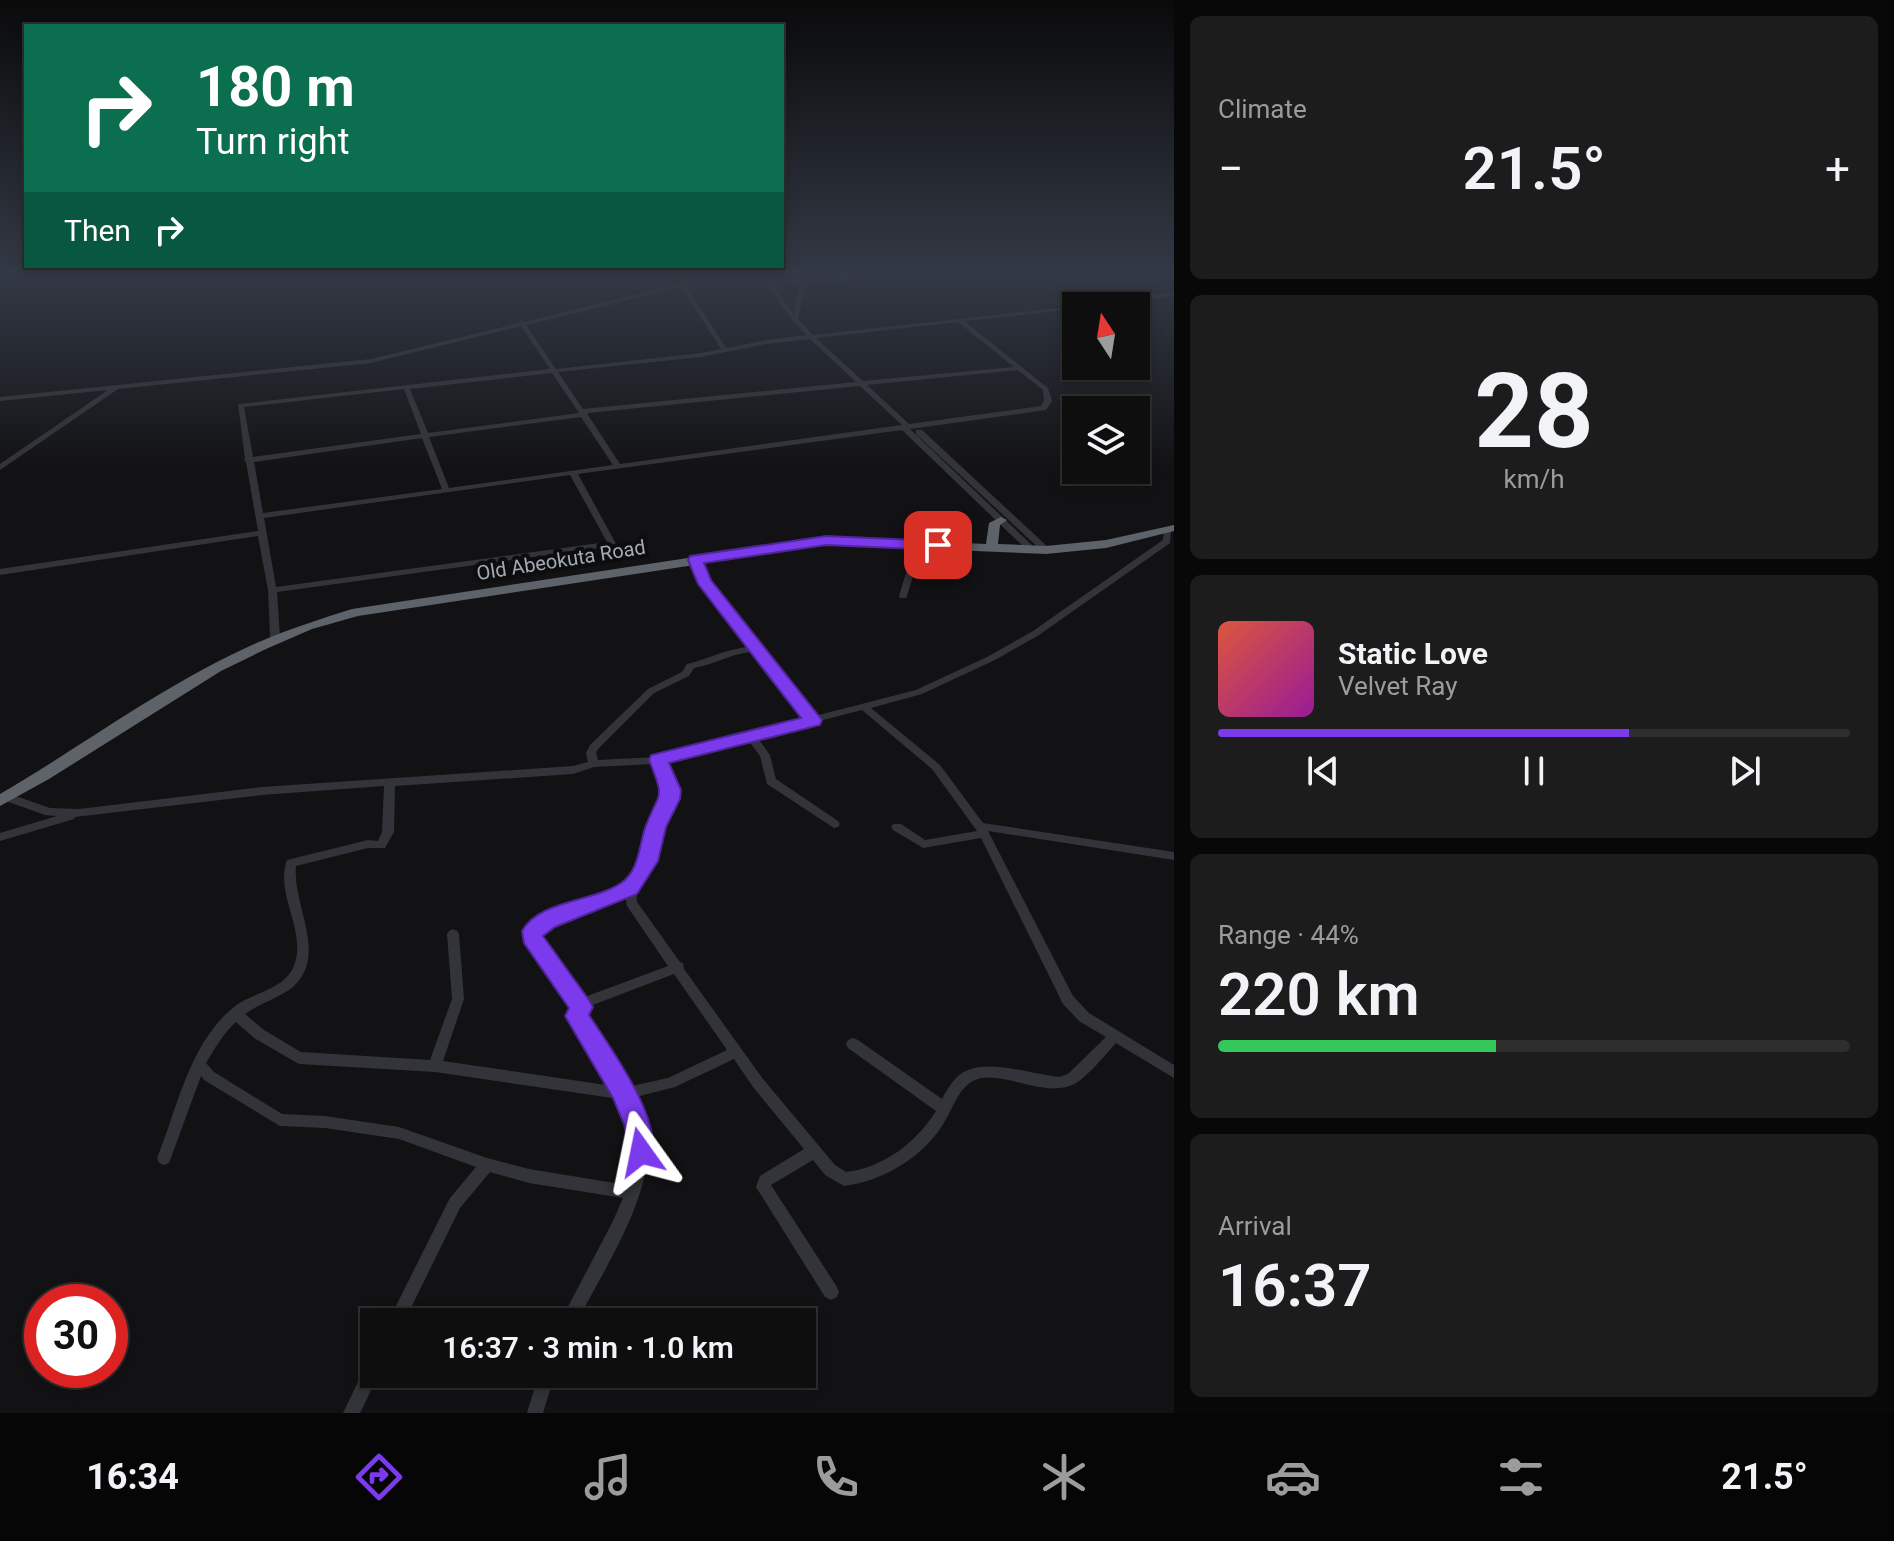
<!DOCTYPE html>
<html lang="en">
<head>
<meta charset="utf-8">
<style>
	body { margin:0; font-family:Roboto,sans-serif; background:#1c1c1d; color:#f1f3f6; height:100vh; display:flex; flex-direction:column; font-size:30px; white-space:nowrap }
	* { box-sizing:border-box; margin:0 }
	p { font-size:26px; color:#9b9c9e }
	.icon { flex:none; width:44px; height:44px; fill:none; stroke:currentColor; stroke-width:2; stroke-linecap:round; stroke-linejoin:round }
	.map { position:relative; flex:1; overflow:hidden }
	.details { display:flex; flex-direction:column; gap:16px; padding:16px; background:#080808; width:720px }
	.details>* { flex:none }
	.guide { position:absolute; left:24px; top:24px; width:760px; height:244px; border-radius:0px; box-shadow:0 4px 12px #0003,0 0 0 2px #2e2e2f; background:#0b6e4f; color:#fff; overflow:hidden }
	.needle { width:52px; rotate:348deg }
	.fabs { position:absolute; left:1062px; top:292px; display:grid; gap:16px }
	.fabs a { display:grid; place-items:center; width:88px; height:88px; border-radius:0px; background:#0e0e0f; box-shadow:0 4px 12px #0003,0 0 0 2px #2e2e2f; font-size:40px }
	.speed { position:absolute; left:24px; top:1284px; display:flex; gap:16px; font-size:40px; font-weight:700; text-align:center }
	.speed>* { display:grid; place-content:center; width:104px; height:104px; border-radius:50%; background:#0e0e0f; box-shadow:0 4px 12px #0003,0 0 0 2px #2e2e2f; line-height:1 }
	.speed .limit { border:12px solid #d22; background:#fff; color:#111 }
	.pin { position:absolute; display:grid; place-items:center; width:68px; height:68px; color:#fff; margin:-34px; border-radius:16px; box-shadow:0 4px 12px #0006 }
	.me { position:absolute; width:88px; margin:-44px; rotate:348deg; stroke-linejoin:round; filter:drop-shadow(0 0 6px #0008) }
	.turn { display:flex; align-items:center; gap:28px; height:168px; padding:0 40px; font-size:36px }
	.turn .icon { width:104px; height:104px; stroke-width:2.5 }
	.turn b { display:block; font-size:56px; line-height:68px }
	.then { display:flex; align-items:center; height:76px; padding:0 40px; background:#0003; gap:16px; font-size:30px }
	.big { font-size:60px; font-weight:600; line-height:1.1 }
	.details .widget { flex:1; display:flex; flex-direction:column; justify-content:center; gap:12px; min-width:0; padding:0 28px; border-radius:12px; background:#1c1c1d }
	.details .dial { align-items:center; gap:0 }
	.dial b { font-size:104px; line-height:1 }
	.song { display:flex; align-items:center; gap:24px }
	.cover { width:96px; height:96px; border-radius:12px; background:linear-gradient(135deg,hsl(10 70% 55%),hsl(300 70% 35%)) }
	.played { height:8px; border-radius:4px; background:linear-gradient(90deg,#7c3aed 65%,#2e2e2f 65%) }
	.keys { display:flex; justify-content:space-around; direction:ltr }
	.heat { display:flex; justify-content:space-between; align-items:center; font-size:44px; direction:ltr }
	.charge { height:12px; border-radius:6px; background:linear-gradient(90deg,#34c759 44%,#2e2e2f 0) }
	.trip { position:absolute; left:360px; top:1308px; width:456px; height:80px; border-radius:0px; background:#0e0e0f; box-shadow:0 4px 12px #0003,0 0 0 2px #2e2e2f; font-weight:600; line-height:80px; text-align:center }
	.tab-bar { display:flex; height:128px; justify-content:space-around; align-items:center; background:#060606; color:#9b9c9e }
	.tab-bar .icon { width:56px; height:56px }
	.tab-bar .current { color:#7c3aed }
	.tab-bar b { font-size:36px; color:#f1f3f6 }
	main { display:flex; flex:1; min-height:0 }
	.map>svg:first-child { display:block }
	.lines { fill:none; stroke-linecap:round; stroke-linejoin:round }
	.minor { fill:#333439; fill-rule:evenodd }
	.highway { fill:#5e636a; fill-rule:evenodd }
	.route { fill:#7c3aed; stroke:#51269a; stroke-width:2 }
	.labels { text-anchor:middle; stroke-width:8; stroke-linejoin:round; paint-order:stroke }
	.street-label { font-size:20px; fill:#a2abb5; stroke:#0d0d0f }
</style>
</head>
<body>
<main>
<div class="map">
<svg width="1174" height="1413" viewBox="0 0 1174 1413">
	<rect width="100%" height="100%" fill="#121214"/>
	<g class="lines">
		<!-- minor -->
		<path class="minor" d="M 672,274 L 678,274 L 684,283 L 692,281 L 783,281 L 881,274 L 909,274 L 906,276 L 806,283 L 798,319 L 813,335 L 1078,306 L 1076,306 L 1076,309 L 964,321 L 1048,388 L 1052,401 L 1046,410 L 910,429 L 1035,548 L 1035,552 L 1029,552 L 902,430 L 578,474 L 616,544 L 615,546 L 277,592 L 280,637 L 275,640 L 270,637 L 268,590 L 258,536 L 0,575 L 0,569 L 258,531 L 246,462 L 244,460 L 245,458 L 238,404 L 550,369 L 521,326 L 371,363 L 118,389 L 0,470 L 0,464 L 108,390 L 0,401 L 0,397 L 371,359 L 519,323 L 519,321 L 521,320 L 524,322 L 679,284 ZM 800,284 L 793,313 L 773,285 ZM 692,285 L 767,285 L 793,321 L 807,335 L 766,340 L 726,348 L 686,286 ZM 681,287 L 721,349 L 701,353 L 556,369 L 526,325 ZM 958,322 L 1014,367 L 863,381 L 816,338 ZM 810,339 L 856,382 L 583,409 L 558,372 L 701,357 L 766,344 ZM 1018,370 L 1043,390 L 1044,401 L 1041,406 L 909,424 L 867,385 ZM 552,373 L 579,413 L 428,433 L 410,389 ZM 860,386 L 902,425 L 620,464 L 588,415 L 588,413 ZM 404,389 L 421,434 L 253,457 L 244,407 ZM 581,417 L 613,465 L 449,488 L 429,437 ZM 422,438 L 442,489 L 263,513 L 254,462 ZM 570,475 L 607,542 L 276,587 L 264,518 Z
			M 1174,292 L 1174,296 L 1099,306 L 1082,306 L 1085,304 Z
			M 916,430 L 922,430 L 1049,548 L 1049,552 L 1043,552 L 916,434 Z
			M 1164,528 L 1167,528 L 1171,530 L 1170,543 L 1039,635 L 995,660 L 922,694 L 871,708 L 940,765 L 983,823 L 1174,852 L 1174,860 L 988,831 L 1073,996 L 1089,1013 L 1174,1065 L 1174,1078 L 1116,1043 C 1106,1054 1088,1076 1076,1083 C 1045,1101 1000,1067 973,1081 C 959,1088 953,1108 945,1121 C 925,1156 884,1181 844,1186 L 825,1175 L 813,1160 L 771,1185 L 837,1287 L 839,1292 L 837,1297 L 831,1300 L 825,1297 L 756,1187 L 760,1176 L 804,1149 L 753,1087 L 734,1059 L 675,1087 L 632,1098 C 639,1113 646,1128 647,1145 C 651,1200 601,1274 577,1322 L 560,1322 L 613,1221 L 623,1198 L 529,1183 L 490,1172 L 460,1208 L 404,1322 L 388,1322 L 450,1198 L 476,1167 L 399,1139 L 325,1128 L 280,1126 L 204,1080 L 201,1076 L 169,1163 L 164,1165 L 159,1163 L 157,1158 C 175,1114 185,1063 216,1025 C 222,1017 230,1010 238,1004 C 255,993 284,988 293,968 C 309,933 274,895 287,860 L 368,840 L 378,841 L 382,832 L 384,786 L 262,795 L 75,817 L 74,819 L 0,841 L 0,833 L 57,816 L 45,815 L 3,800 L 2,797 L 3,794 L 7,793 L 50,808 L 79,809 L 262,787 L 573,766 L 588,762 L 586,753 L 590,745 L 648,689 L 682,672 L 687,664 C 708,659 728,648 750,647 L 699,581 L 691,560 L 692,558 L 698,558 L 707,581 L 815,716 L 916,690 L 989,656 L 1033,631 L 1163,540 ZM 750,652 L 755,653 L 806,718 L 658,757 L 598,760 L 596,753 L 598,749 L 654,693 L 689,676 L 694,668 C 713,665 730,654 750,652 ZM 862,710 L 932,769 L 977,831 L 925,840 L 901,824 L 893,824 L 891,827 L 893,830 L 923,848 L 981,838 L 1063,1004 L 1079,1021 L 1106,1037 L 1068,1074 L 1060,1077 C 1030,1075 980,1054 956,1078 C 950,1084 946,1092 942,1099 L 858,1040 L 853,1038 L 848,1040 L 846,1044 L 848,1048 L 936,1111 C 917,1142 883,1168 846,1172 L 835,1165 L 763,1079 L 684,969 L 683,963 L 680,962 L 637,902 L 636,888 L 654,861 L 662,827 L 675,799 L 676,790 L 664,762 L 748,740 L 760,756 L 767,784 L 834,828 L 838,827 L 840,824 L 838,821 L 776,779 L 770,755 L 757,737 ZM 654,764 L 666,790 L 665,799 L 650,827 L 642,860 L 626,885 L 556,914 L 533,928 L 526,937 L 575,1008 L 570,1016 L 613,1086 L 443,1061 L 464,999 L 459,934 L 457,931 L 453,929 L 449,931 L 447,934 L 452,999 L 430,1060 L 301,1052 L 264,1030 L 245,1014 C 260,1003 280,998 294,986 C 328,953 292,905 296,866 L 368,848 L 385,848 L 394,832 L 395,786 L 573,774 L 594,767 ZM 625,895 L 627,906 L 668,966 L 582,998 L 539,937 C 559,917 598,905 625,895 ZM 674,974 L 727,1050 L 668,1078 L 627,1087 L 584,1016 L 590,1006 ZM 236,1022 L 254,1038 L 299,1064 L 435,1072 L 619,1099 C 632,1128 636,1155 627,1185 L 529,1169 L 487,1158 L 399,1127 L 325,1116 L 282,1114 L 214,1072 L 206,1063 C 215,1048 223,1034 236,1022 Z
			M 919,540 L 923,543 L 907,596 L 906,598 L 900,598 L 899,596 L 915,543 Z
			M 374,1359 L 374,1374 L 379,1374 L 360,1413 L 343,1413 L 368,1361 Z
			M 539,1374 L 555,1374 L 543,1413 L 527,1413 Z"/>
		<!-- highway -->
		<path class="highway" d="M 1001,517 L 1007,520 L 1000,525 L 998,544 L 1046,546 L 1106,540 L 1174,525 L 1174,531 L 1106,548 L 1046,554 L 826,545 L 358,616 L 312,629 L 266,649 L 221,671 L 49,779 L 0,806 L 0,794 C 86,744 167,682 259,642 C 289,629 320,619 352,609 L 826,537 L 986,544 L 989,523 Z"/>
	</g>
	<!-- sky -->
	<linearGradient id="sky" x2="0" y2="1"><stop stop-color="#0a0a0b"/><stop offset="0.58" stop-color="#333945"/><stop offset="1" stop-color="#333945" stop-opacity="0"/></linearGradient>
	<rect width="1174" height="472" fill="url(#sky)"/>
	<!-- route -->
	<path class="route" d="M 826,536 L 938,541 L 946,545 L 938,550 L 826,545 L 704,563 L 711,580 L 822,720 L 820,725 L 669,763 L 681,790 L 680,799 L 666,827 L 658,861 L 637,894 L 555,927 L 543,936 L 589,1000 L 593,1007 L 589,1015 C 609,1046 667,1124 650,1161 L 641,1164 L 632,1161 L 624,1124 L 613,1098 L 565,1016 L 569,1008 L 524,943 L 522,931 C 539,900 593,902 621,883 C 639,871 639,846 645,828 C 659,790 666,802 649,760 L 651,755 L 801,718 L 698,584 L 688,560 L 690,556 Z"/>
	<g class="labels">
		<!-- street labels -->
		<g class="street-label">
			<text transform="translate(561 560) rotate(-9)" y="7">Old Abeokuta Road</text>
		</g>
	</g>
</svg>
<div class="fabs">
<a><svg class="needle" viewBox="-14 -14 28 28"><path d="M0-13l5 13h-10z" fill="#e53935"/><path d="M0 13l5-13h-10z" fill="#9b9c9e"/></svg></a>
<a><svg class="icon" aria-label="layers" viewBox="0 0 24 24"><path d="M12 4l9 5-9 5-9-5zM3 14l9 5 9-5"/></svg></a>
</div>
<div class="speed"><div class="limit">30</div></div>
<div class="pin" style="left:938px;top:545px;background:#d93025"><svg class="icon" aria-label="arrive" viewBox="0 0 24 24"><path d="M6 21V4h12l-3 4 3 4H6"/></svg></div>
<svg class="me" style="left:641px;top:1152px" viewBox="-20 -20 40 40"><path d="M0-17L14 15 0 8-14 15z" fill="#7c3aed" stroke="#fff" stroke-width="4"/></svg>
<div class="trip">16:37 · 3 min · 1.0 km</div>
<div class="guide">
<div class="turn"><svg class="icon" aria-label="right" viewBox="0 0 24 24"><path d="M7 20v-9h11M14 6l5 5-5 5"/></svg><div><b>180 m</b>Turn right</div></div>
<div class="then">Then<svg class="icon" aria-label="right" viewBox="0 0 24 24"><path d="M7 20v-9h11M14 6l5 5-5 5"/></svg></div>
</div>
</div>
<section class="details">
<div class="widget"><p>Climate</p>
<div class="heat"><a>−</a><b class="big">21.5°</b><a>+</a></div>
</div>
<div class="widget dial"><b>28</b><p>km/h</p></div>
<div class="widget">
<div class="song"><i class="cover"></i><div><b>Static Love</b><p>Velvet Ray</p></div></div>
<div class="played"></div>
<div class="keys"><svg class="icon" aria-label="previous" viewBox="0 0 24 24"><path d="M18 5L8 12l10 7zM5 5v14"/></svg><svg class="icon" aria-label="pause" viewBox="0 0 24 24"><path d="M8 5v14M16 5v14"/></svg><svg class="icon" aria-label="next" viewBox="0 0 24 24"><path d="M6 5l10 7-10 7zM19 5v14"/></svg></div>
</div>
<div class="widget"><p>Range · 44%</p><b class="big">220 km</b><div class="charge"></div></div>
<div class="widget"><p>Arrival</p><b class="big">16:37</b></div>
</section>
</main>
<nav class="tab-bar">
<b>16:34</b>
<svg class="icon current" aria-label="directions" viewBox="0 0 24 24"><path d="M12 3l9 9-9 9-9-9zM9 14v-3h6M13 9l2 2-2 2"/></svg>
<svg class="icon" aria-label="music" viewBox="0 0 24 24"><path d="M9 18V5l10-2v13"/><circle cx="6" cy="18" r="3"/><circle cx="16" cy="16" r="3"/></svg>
<svg class="icon" aria-label="phone" viewBox="0 0 24 24"><path d="M5 4h4l2 5-3 2q2 4 5 5l2-3 5 2v4C11 20 4 13 5 4z"/></svg>
<svg class="icon" aria-label="climate" viewBox="0 0 24 24"><path d="M12 3v18M4 7l16 10M4 17L20 7"/></svg>
<svg class="icon" aria-label="car" viewBox="0 0 24 24"><path d="M5 17H2v-5l4-1 3-4h7l3 4 3 1v5h-3M9 17h6M6 11h13"/><circle cx="7" cy="17" r="2"/><circle cx="17" cy="17" r="2"/></svg>
<svg class="icon" aria-label="filters" viewBox="0 0 24 24"><path d="M4 7h16M4 17h16"/><circle cx="9" cy="7" r="2"/><circle cx="15" cy="17" r="2"/></svg>
<b>21.5°</b>
</nav>
</body>
</html>
